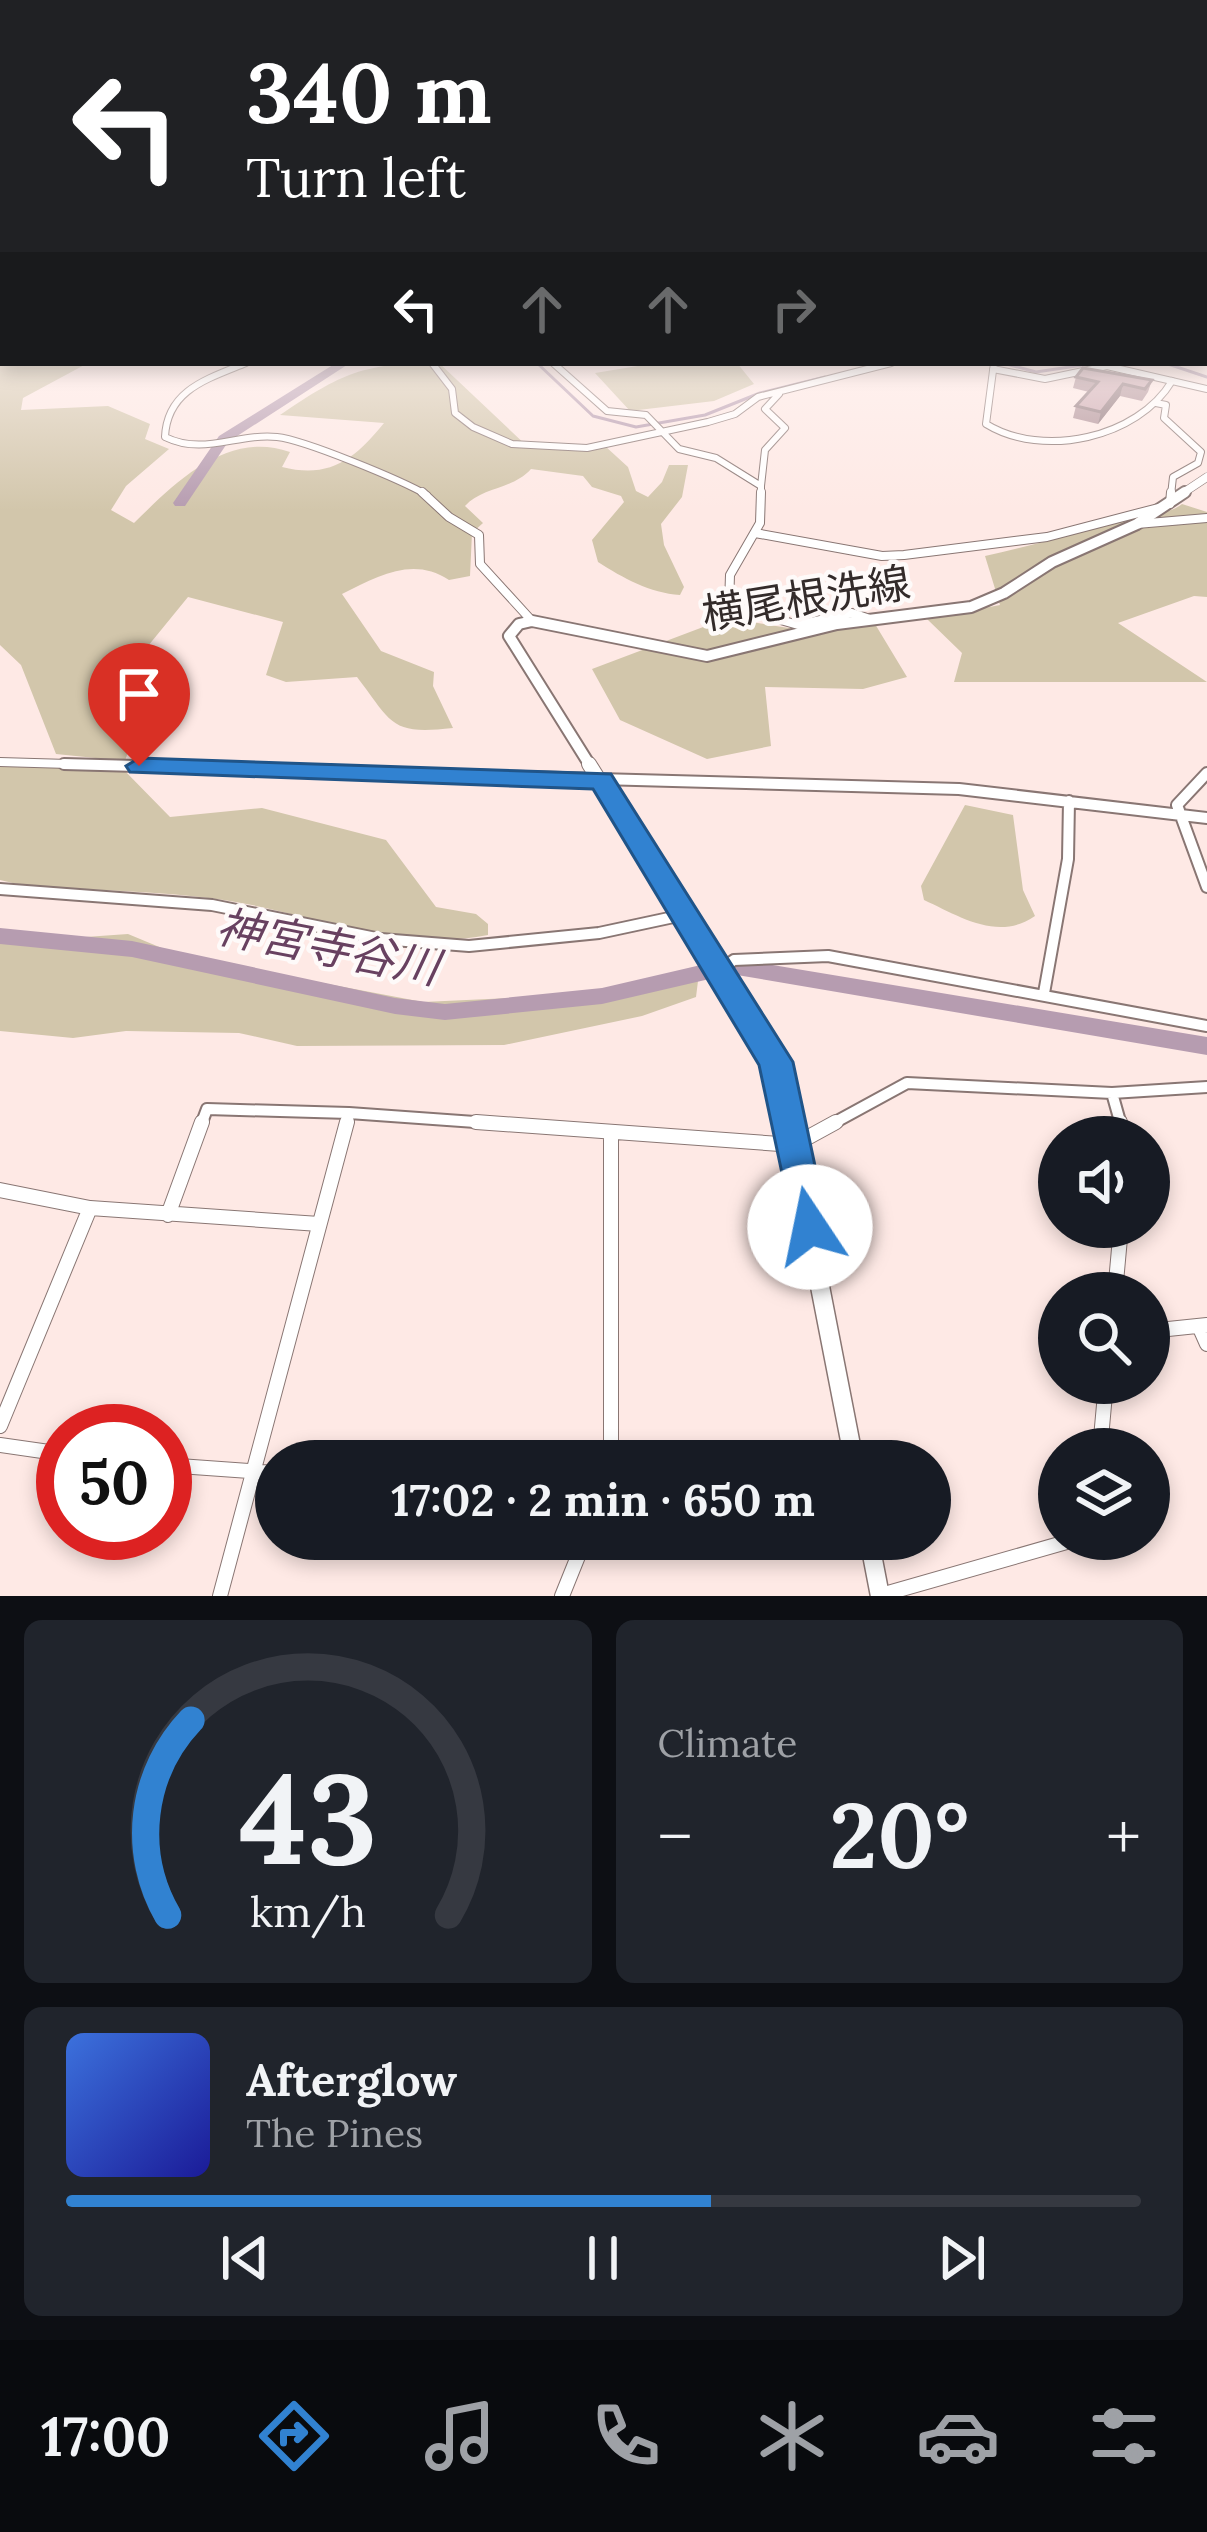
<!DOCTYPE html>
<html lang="en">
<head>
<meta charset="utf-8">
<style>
	body { margin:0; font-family:Lora,"Noto Sans JP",serif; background:#20242c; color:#f1f3f6; height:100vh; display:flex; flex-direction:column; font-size:45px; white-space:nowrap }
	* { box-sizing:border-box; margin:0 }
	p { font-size:39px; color:#9ea1a6 }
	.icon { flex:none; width:66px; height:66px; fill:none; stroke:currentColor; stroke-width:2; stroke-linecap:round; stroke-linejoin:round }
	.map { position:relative; height:1596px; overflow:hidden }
	.details { display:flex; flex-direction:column; gap:24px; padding:24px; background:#0d0f14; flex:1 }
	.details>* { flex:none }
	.banner { position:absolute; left:0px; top:0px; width:1209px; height:366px; box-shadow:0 6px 18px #0003; background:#202124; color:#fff; overflow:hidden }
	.controls { position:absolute; left:1038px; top:1116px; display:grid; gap:24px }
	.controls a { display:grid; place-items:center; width:132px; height:132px; border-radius:50%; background:#171b24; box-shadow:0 6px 18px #0003; font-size:60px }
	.speed { position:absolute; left:36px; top:1404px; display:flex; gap:24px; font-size:60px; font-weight:700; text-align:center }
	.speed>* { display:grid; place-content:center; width:156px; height:156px; border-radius:50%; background:#171b24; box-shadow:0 6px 18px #0003; line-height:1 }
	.speed .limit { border:18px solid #d22; background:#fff; color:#111 }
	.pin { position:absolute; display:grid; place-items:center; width:102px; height:102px; color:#fff; margin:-123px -51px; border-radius:50% 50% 50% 0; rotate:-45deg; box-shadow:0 0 12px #0007 }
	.pin .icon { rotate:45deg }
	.me { position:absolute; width:132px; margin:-66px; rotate:349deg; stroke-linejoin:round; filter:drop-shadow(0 0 9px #0008) }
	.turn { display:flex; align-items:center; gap:42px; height:252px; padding:0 48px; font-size:54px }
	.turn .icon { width:156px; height:156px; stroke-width:2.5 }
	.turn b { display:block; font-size:84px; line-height:102px }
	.lanes { display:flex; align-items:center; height:114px; padding:0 48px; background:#0003; justify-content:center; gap:60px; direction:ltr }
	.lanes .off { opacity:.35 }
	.big { font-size:90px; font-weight:700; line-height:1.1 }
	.details .card { flex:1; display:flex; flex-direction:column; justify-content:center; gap:18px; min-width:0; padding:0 42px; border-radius:18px; background:#20242c }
	.details .dial { align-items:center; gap:0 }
	.dial svg { height:312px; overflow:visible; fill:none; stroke:#363941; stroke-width:7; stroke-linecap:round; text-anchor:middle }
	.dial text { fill:#f1f3f6; stroke:none }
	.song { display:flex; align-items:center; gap:36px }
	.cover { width:144px; height:144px; border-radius:18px; background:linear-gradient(135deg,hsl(220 70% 55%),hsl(240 70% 35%)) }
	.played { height:12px; border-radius:6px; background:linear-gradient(90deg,#3182d1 60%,#363941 60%) }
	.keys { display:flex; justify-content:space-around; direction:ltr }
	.heat { display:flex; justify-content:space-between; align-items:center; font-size:66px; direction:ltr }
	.details .tiles { flex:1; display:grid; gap:24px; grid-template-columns:1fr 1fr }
	.card:last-child { grid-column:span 2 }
	.trip { position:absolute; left:255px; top:1440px; width:696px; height:120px; border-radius:60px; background:#171b24; box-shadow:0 6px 18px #0003; font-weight:700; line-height:120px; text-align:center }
	.tab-bar { display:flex; height:192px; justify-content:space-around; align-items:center; background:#090b0e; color:#9ea1a6 }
	.tab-bar .icon { width:84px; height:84px }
	.tab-bar .selected { color:#3182d1 }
	.tab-bar b { font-size:54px; color:#f1f3f6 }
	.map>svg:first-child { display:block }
	.green { fill:#d2c6ab }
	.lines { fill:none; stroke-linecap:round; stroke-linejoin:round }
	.stream { stroke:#b69cb0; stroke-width:3 }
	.river { fill:#b69cb0; fill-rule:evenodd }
	.minor-far3-casing { stroke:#897673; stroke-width:8 }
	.minor-far2-casing { stroke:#897673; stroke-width:10 }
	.minor-far1-casing { stroke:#897673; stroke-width:14 }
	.minor-casing { stroke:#897673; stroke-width:16 }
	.tertiary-casing { stroke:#897673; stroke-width:8 }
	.secondary-far3-casing { stroke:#897673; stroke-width:9 }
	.secondary-far2-casing { stroke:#897673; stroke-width:14 }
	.secondary-far1-casing { stroke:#897673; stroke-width:16 }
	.secondary-casing { stroke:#897673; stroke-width:21 }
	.minor-far3 { stroke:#fff; stroke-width:6 }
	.minor-far2 { stroke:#fff; stroke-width:8 }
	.minor-far1 { stroke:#fff; stroke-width:10 }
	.minor { stroke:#fff; stroke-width:14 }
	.tertiary { stroke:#fff; stroke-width:6 }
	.secondary-far3 { stroke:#fff; stroke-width:8 }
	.secondary-far2 { stroke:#fff; stroke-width:10 }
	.secondary-far1 { stroke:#fff; stroke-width:14 }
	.secondary { stroke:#fff; stroke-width:18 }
	.wall { fill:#af9097 }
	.shaded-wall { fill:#8e767b }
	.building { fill:#cba8b0; stroke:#8e767b; stroke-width:3 }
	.route { fill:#3182d1; stroke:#205488; stroke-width:3 }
	.labels { text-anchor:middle; stroke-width:9; stroke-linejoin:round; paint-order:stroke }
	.street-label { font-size:42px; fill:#332b2a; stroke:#fefaf9 }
	.water-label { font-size:45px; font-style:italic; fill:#684160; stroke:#fefaf9 }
</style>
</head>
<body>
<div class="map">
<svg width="1207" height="1596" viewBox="0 0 1207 1596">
	<rect width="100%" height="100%" fill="#fee9e5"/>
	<!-- green -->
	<path class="green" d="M 0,288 L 3,363 L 88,363 L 23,398 L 21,410 L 108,406 L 150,424 L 145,439 L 169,449 L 126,486 L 111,510 L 134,523 C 176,482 227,430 290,452 L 282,467 C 330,479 355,459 384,423 L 280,415 C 342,373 363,363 439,363 L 529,448 L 605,446 L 628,467 L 636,491 L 648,497 L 662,482 L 669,465 L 688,465 L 682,497 L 661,524 L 664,545 L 684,587 L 680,595 C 650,593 623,578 598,562 L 592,540 L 624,502 L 621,496 L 592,487 L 583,476 L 531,469 C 512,490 482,487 465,506 L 483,523 L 472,533 L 470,576 L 449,580 C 413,556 378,576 342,594 L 381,651 L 434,672 L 433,686 L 453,728 C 390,735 393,724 357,677 L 286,682 L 266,675 L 283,622 L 188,597 L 148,646 L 154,673 L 125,761 L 56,754 L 21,665 L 0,645 Z
		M 656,363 L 737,363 L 754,384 L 714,401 L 630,411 L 595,373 Z
		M 1182,504 L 1207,512 L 1207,597 L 1194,596 L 1118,623 L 1207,682 L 954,682 L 962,653 L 927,619 L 1000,605 L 985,556 C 1036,545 1086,530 1136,517 C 1153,512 1168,515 1182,504 Z
		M 727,618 L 820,633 L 875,624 L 907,677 L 863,689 L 765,687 L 771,746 L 707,759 L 620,720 L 592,669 Z
		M 0,764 L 122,768 L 170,817 L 262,808 L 386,840 L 436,907 L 476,914 L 488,924 L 488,935 C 401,953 311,913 224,900 C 160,891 94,890 30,887 L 0,880 Z
		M 965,805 L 1013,815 L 1023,890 L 1035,916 C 998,942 959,916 924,900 L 921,886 Z
		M 128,934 L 181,956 L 423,1002 L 555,996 L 698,981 L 696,997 L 642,1016 L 504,1045 L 297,1046 L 239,1033 L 126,1031 L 73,1038 L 0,1031 L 0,943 Z"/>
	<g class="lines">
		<!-- stream -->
		<path class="stream" d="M 537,363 L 593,416 L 636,427 L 705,415 L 760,393 L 825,377
			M 1003,363 L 1036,372 L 1090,364
			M 1165,363 L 1207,377"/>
		<!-- river -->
		<path class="river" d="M 336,363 L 350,363 L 228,442 L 185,506 L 175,506 L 173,503 L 219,436 Z
			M 0,928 L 132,941 L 395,998 L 445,1004 L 602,988 L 731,958 L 1207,1037 L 1207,1055 L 731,974 L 602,1004 L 445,1020 L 395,1014 L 132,957 L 0,944 Z"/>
		<!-- minor-far3 casing -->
		<g class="minor-far3-casing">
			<path id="minor-far3" d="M 246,363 C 207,379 167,390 165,437 C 204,456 237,433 277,437 C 305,440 401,480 427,495
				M 432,363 L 452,389 L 455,413 L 473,427 L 512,444 L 587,448 L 708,422 L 735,414 L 758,397 L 891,363
				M 553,363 L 607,411 L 646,415 L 679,449 L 716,458 L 761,486 L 761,495
				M 994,363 L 986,424 C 1043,459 1138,438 1172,381
				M 993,369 L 1045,379 L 1107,366
				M 1156,403 L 1166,405 L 1164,418 L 1201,452 L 1198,463 L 1173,477 L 1171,495
				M 761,486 L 765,450 L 785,428 L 765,409 L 779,394"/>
		</g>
		<!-- minor-far2 casing -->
		<g class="minor-far2-casing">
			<path id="minor-far2" d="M 422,492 L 449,517 L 479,535 L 480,564 L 532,621
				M 761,492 L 760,523 L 730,575 L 729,605 L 798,625 L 852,613 L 870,619
				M 1170,504 L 1171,492
				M 1137,524 L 1207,518
				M 755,533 L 882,556 L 904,555 L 1047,537 L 1162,507
				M 0,762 L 171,767"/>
		</g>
		<!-- minor-far1 casing -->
		<g class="minor-far1-casing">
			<path id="minor-far1" d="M 64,764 L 959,789 L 1207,818
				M 1207,773 L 1177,805 L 1207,887
				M 0,889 L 212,905 L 381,939 L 469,946 L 599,933 L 683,915
				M 720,970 L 734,960 L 828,956 L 1207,1026
				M 1044,993 L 1068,859 L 1069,801
				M 1112,1093 L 1121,1125
				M 201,1125 L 207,1109 L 349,1113
				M 346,1125 L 349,1113 L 518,1125
				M 830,1125 L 907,1083 L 1112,1093 L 1207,1087"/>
		</g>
		<!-- minor casing -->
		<g class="minor-casing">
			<path id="minor" d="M 476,1122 L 794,1145 L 836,1122
				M 1120,1122 L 1124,1137
				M 611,1132 L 611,1461
				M 0,1190 L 90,1208 L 319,1224
				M 168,1215 L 202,1122
				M 1115,1293 L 1121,1227
				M 1199,1326 L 1207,1344
				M 1149,1331 L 1207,1325
				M 0,1426 L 90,1208
				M 0,1445 L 63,1454
				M 1100,1449 L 1106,1383
				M 165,1465 L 276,1473
				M 881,1595 L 1077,1539
				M 220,1596 L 347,1122
				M 562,1596 L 585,1539"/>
		</g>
		<!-- tertiary casing -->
		<g class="tertiary-casing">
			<path id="tertiary" d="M 1094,363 L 1207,389"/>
		</g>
		<!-- secondary-far3 casing -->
		<g class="secondary-far3-casing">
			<path id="secondary-far3" d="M 1180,495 L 1207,477"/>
		</g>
		<!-- secondary-far2 casing -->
		<g class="secondary-far2-casing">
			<path id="secondary-far2" d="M 591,767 L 509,636 L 519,624 L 532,621 L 707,656 L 837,624 L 971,607 L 1004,593 L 1052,562 L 1137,524 L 1185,492"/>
		</g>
		<!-- secondary-far1 casing -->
		<g class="secondary-far1-casing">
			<path id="secondary-far1" d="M 589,764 L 776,1062 L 788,1125"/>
		</g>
		<!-- secondary casing -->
		<g class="secondary-casing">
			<path id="secondary" d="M 788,1122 L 854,1461
				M 869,1539 L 880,1596"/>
		</g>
		<!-- minor-far3 -->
		<use href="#minor-far3" class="minor-far3"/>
		<!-- minor-far2 -->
		<use href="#minor-far2" class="minor-far2"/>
		<!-- minor-far1 -->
		<use href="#minor-far1" class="minor-far1"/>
		<!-- minor -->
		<use href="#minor" class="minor"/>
		<!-- tertiary -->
		<use href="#tertiary" class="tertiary"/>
		<!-- secondary-far3 -->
		<use href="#secondary-far3" class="secondary-far3"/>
		<!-- secondary-far2 -->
		<use href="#secondary-far2" class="secondary-far2"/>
		<!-- secondary-far1 -->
		<use href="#secondary-far1" class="secondary-far1"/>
		<!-- secondary -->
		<use href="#secondary" class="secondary"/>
	</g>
	<!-- wall -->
	<path class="wall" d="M 1076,377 L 1152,380 L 1148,392 L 1142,401 L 1120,396 L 1098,424 L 1073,418 L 1076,406 L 1089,392 L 1073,388 Z"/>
	<!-- shaded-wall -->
	<path class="shaded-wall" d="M 1123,384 L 1120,396 L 1098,424 L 1101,412 Z"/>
	<!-- building -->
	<path class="building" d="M 1083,368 L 1152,380 L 1145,389 L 1123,384 L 1101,412 L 1076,406 L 1098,382 L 1076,377 Z"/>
	<!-- sky -->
	<linearGradient id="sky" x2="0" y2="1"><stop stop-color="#94aad2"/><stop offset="0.56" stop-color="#fff5f3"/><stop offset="1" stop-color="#fff5f3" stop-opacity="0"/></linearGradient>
	<rect width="1207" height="511" fill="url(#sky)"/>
	<!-- route -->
	<path class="route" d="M 139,758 L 611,774 L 793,1062 L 828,1227 L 823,1239 L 810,1244 L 796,1239 L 759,1065 L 593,789 L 130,772 L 126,766 Z"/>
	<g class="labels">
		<!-- street labels -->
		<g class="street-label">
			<text transform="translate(806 598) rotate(-9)" y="15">横尾根洗線</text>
		</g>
		<!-- water labels -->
		<g class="water-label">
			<text transform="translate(328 947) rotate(11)" y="16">神宮寺谷川</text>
		</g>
	</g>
</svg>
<div class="controls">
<a><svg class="icon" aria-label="sound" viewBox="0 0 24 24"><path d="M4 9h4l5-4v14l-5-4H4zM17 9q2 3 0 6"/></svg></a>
<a><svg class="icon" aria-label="search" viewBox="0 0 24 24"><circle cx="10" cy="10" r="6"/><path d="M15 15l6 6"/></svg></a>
<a><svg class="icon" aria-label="layers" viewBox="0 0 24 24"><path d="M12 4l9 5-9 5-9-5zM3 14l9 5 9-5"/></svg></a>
</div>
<div class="speed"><div class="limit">50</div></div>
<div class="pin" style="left:139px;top:766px;background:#d93025"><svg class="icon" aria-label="arrive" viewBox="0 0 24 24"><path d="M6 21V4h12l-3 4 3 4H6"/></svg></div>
<svg class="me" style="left:810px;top:1227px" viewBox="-20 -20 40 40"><circle r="19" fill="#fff"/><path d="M0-13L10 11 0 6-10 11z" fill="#3182d1"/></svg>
<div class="trip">17:02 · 2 min · 650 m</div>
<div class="banner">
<div class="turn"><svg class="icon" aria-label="left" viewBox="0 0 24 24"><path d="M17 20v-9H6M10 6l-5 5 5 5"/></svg><div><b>340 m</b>Turn left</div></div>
<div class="lanes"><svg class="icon" aria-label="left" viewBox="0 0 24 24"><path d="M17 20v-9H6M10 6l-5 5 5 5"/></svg><svg class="icon off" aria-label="ahead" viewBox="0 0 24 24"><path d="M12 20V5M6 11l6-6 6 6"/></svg><svg class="icon off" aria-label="ahead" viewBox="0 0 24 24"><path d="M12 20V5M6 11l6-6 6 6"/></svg><svg class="icon off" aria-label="right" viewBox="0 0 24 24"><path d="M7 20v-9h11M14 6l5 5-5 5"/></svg></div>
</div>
</div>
<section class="details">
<div class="tiles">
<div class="card dial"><svg viewBox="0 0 100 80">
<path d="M14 69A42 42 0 1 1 86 69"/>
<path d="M14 69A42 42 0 0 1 20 19" stroke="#3182d1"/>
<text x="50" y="56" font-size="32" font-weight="700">43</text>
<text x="50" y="72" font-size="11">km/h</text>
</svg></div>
<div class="card"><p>Climate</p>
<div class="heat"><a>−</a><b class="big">20°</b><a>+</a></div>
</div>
<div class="card">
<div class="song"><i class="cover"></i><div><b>Afterglow</b><p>The Pines</p></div></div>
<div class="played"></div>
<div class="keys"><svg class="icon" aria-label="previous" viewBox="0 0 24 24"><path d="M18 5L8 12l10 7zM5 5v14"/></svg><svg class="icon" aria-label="pause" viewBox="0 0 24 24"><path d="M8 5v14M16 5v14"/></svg><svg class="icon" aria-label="next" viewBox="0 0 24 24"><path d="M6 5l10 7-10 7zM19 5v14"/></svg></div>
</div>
</div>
</section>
<nav class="tab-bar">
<b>17:00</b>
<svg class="icon selected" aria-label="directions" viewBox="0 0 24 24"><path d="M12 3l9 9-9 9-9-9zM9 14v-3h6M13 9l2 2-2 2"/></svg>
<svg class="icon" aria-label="music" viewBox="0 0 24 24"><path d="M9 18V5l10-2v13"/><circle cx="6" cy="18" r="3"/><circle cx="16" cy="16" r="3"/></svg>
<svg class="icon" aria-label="phone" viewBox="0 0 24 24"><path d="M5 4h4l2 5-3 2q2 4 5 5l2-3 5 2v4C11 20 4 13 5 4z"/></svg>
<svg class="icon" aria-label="climate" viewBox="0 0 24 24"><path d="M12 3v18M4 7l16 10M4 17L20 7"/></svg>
<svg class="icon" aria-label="car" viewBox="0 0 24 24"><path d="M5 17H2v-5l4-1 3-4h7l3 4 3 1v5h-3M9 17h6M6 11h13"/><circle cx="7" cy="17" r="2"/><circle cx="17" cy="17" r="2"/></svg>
<svg class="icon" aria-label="filters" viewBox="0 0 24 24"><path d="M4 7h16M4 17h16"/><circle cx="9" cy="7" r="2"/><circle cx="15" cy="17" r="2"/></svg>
</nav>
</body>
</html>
